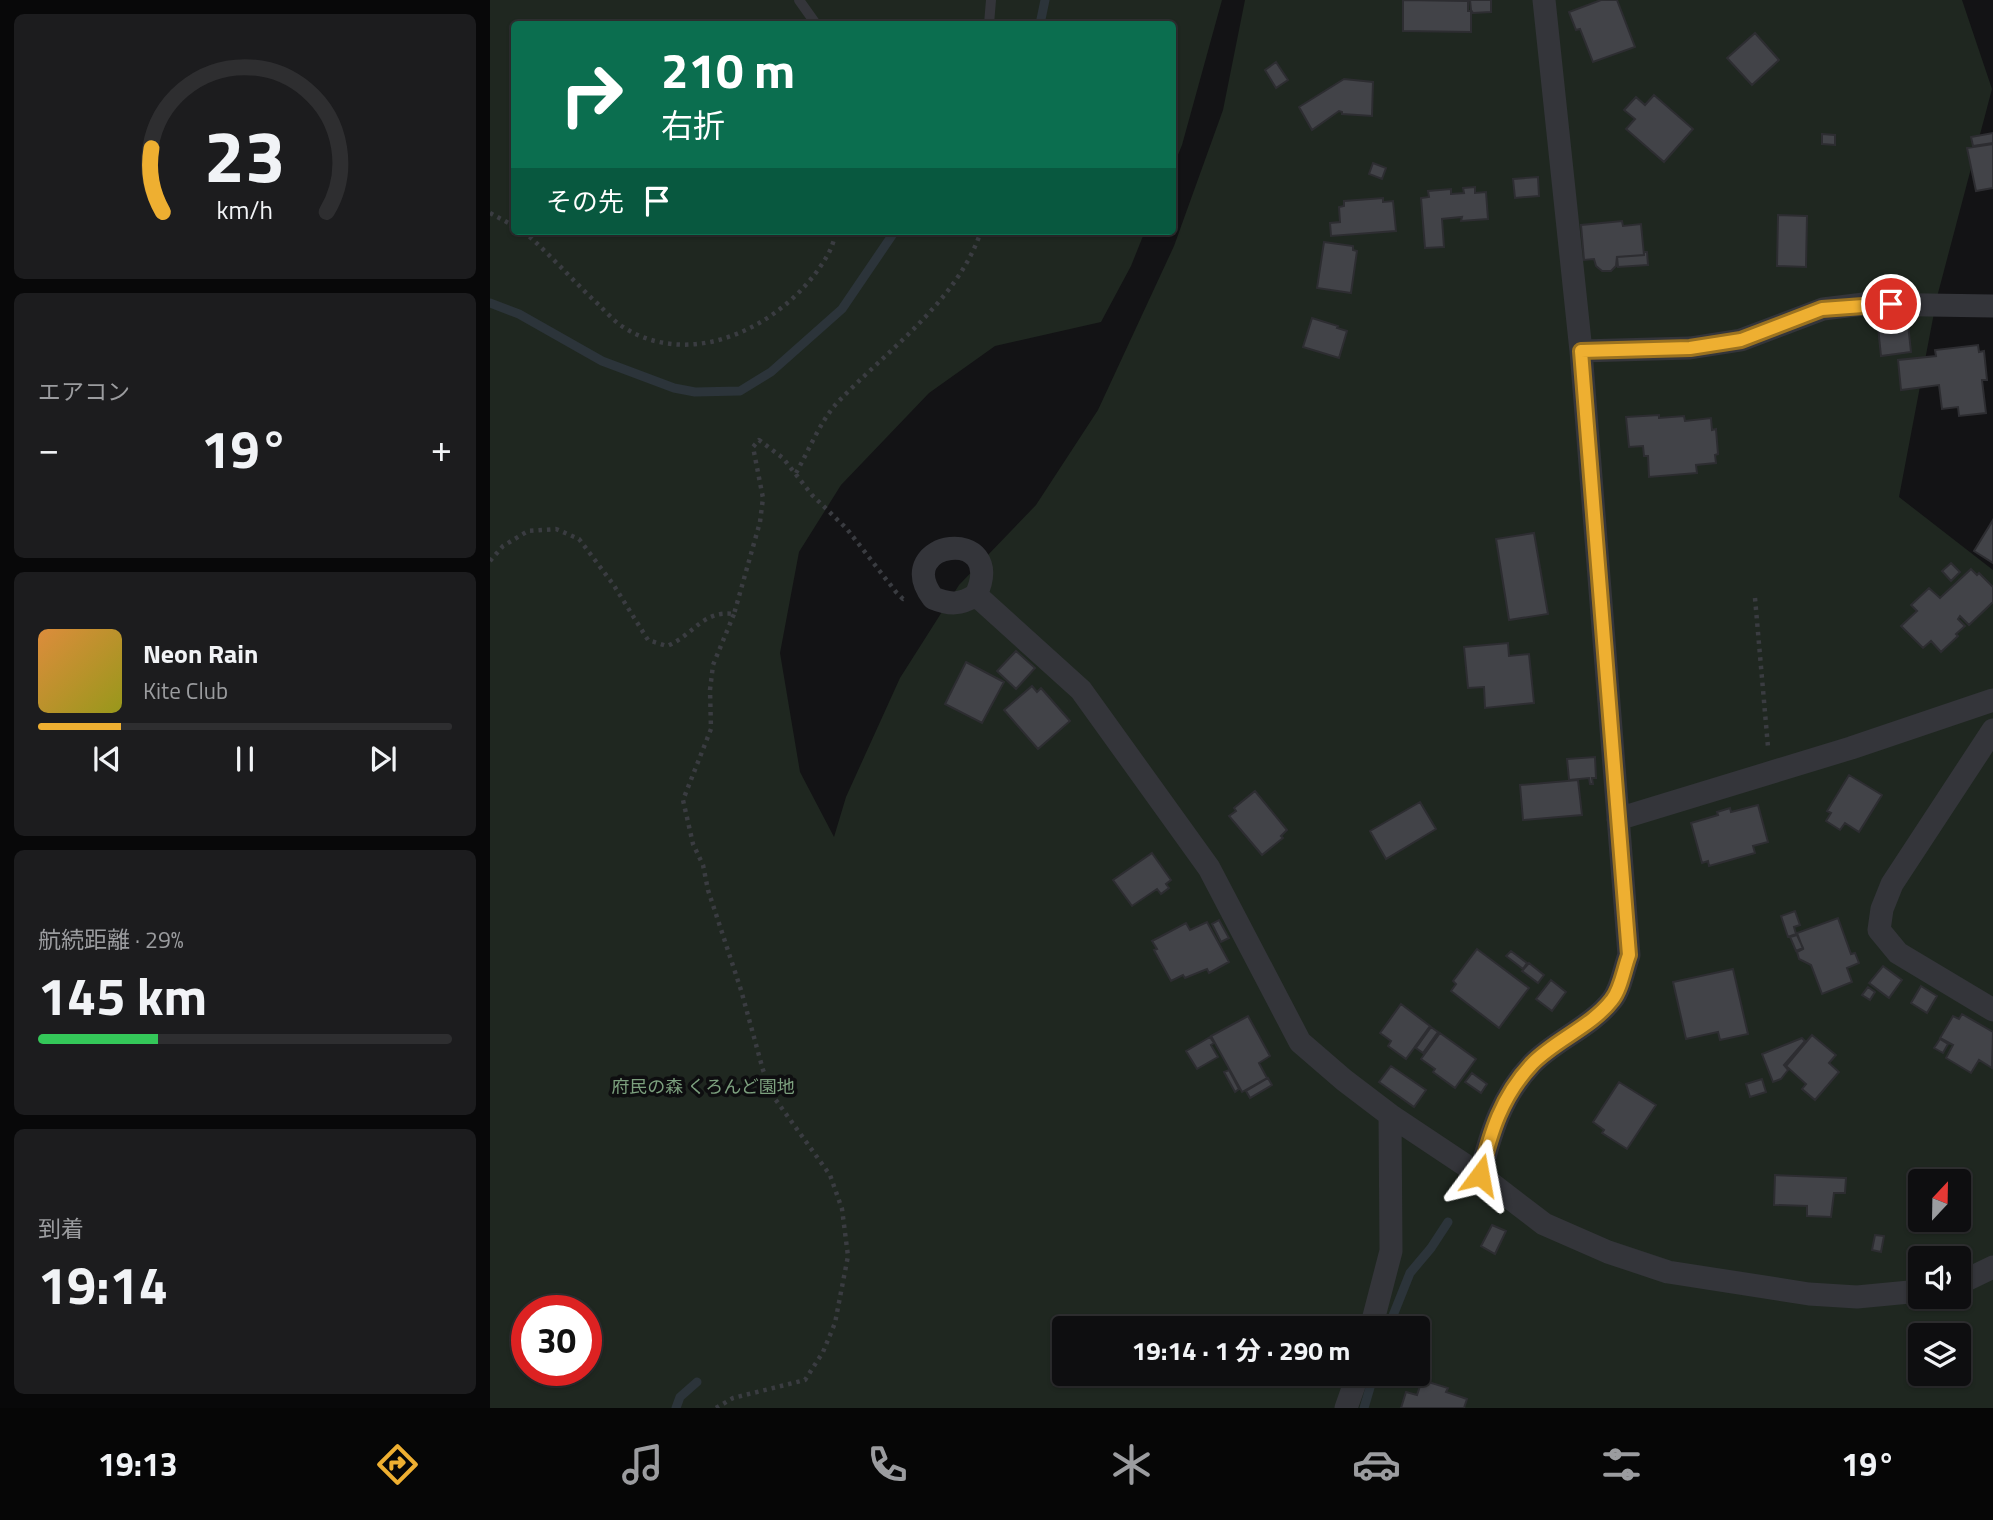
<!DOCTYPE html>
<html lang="ja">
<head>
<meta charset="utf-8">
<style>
	body { margin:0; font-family:"Titillium Web","Noto Sans JP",sans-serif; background:#1c1c1e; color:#f1f3f6; height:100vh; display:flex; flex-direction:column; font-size:26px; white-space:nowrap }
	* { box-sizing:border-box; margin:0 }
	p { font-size:23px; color:#9b9c9f }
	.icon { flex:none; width:38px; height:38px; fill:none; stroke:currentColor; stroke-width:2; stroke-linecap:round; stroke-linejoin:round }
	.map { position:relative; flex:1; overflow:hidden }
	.panel { display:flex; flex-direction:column; gap:14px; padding:14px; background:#080809; width:490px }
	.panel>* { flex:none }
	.guide { position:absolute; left:21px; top:21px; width:665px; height:214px; border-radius:7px; box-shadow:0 2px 5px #0004,0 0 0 2px #2e2e30; background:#0b6e4f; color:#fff; overflow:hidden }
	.needle { width:46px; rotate:22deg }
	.fabs { position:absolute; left:1418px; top:1169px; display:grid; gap:14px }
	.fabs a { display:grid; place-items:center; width:63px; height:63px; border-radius:7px; background:#0e0e10; box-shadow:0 2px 5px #0004,0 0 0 2px #2e2e30; font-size:35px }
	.speed { position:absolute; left:21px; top:1295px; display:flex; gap:14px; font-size:35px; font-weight:700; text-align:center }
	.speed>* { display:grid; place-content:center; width:91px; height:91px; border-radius:50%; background:#0e0e10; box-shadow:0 2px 5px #0004,0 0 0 2px #2e2e30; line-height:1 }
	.speed .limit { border:10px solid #d22; background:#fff; color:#111 }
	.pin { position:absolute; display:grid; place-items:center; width:60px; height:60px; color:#fff; margin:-30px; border:4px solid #fff; border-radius:50%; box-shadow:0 2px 7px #0007 }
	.me { position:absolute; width:77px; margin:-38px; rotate:13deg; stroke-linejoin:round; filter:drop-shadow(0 0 5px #0008) }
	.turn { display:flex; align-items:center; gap:24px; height:147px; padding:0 35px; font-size:32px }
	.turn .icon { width:91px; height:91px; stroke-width:2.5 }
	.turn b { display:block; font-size:49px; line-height:60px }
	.then { display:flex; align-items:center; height:66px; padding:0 35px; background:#0003; gap:14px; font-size:26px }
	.big { font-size:52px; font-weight:700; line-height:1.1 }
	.panel .tile { flex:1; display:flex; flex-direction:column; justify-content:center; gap:10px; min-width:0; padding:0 24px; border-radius:10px; background:#1c1c1e }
	.panel .dial { align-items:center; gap:0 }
	.dial svg { height:182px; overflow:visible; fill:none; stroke:#2e2e30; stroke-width:7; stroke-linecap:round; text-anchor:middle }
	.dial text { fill:#f1f3f6; stroke:none }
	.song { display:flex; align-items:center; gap:21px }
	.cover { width:84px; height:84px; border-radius:10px; background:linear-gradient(135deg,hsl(30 70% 55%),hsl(60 70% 35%)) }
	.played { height:7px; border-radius:4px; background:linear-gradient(90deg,#eeaf31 20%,#2e2e30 20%) }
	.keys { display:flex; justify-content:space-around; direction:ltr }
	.heat { display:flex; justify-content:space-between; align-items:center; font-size:38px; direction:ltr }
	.charge { height:10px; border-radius:5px; background:linear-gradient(90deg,#34c759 29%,#2e2e30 0) }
	.trip { position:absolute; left:562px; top:1316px; width:378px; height:70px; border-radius:7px; background:#0e0e10; box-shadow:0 2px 5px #0004,0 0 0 2px #2e2e30; font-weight:700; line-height:70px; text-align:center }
	.menu { display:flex; height:112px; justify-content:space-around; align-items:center; background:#060606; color:#9b9c9f }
	.menu .icon { width:49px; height:49px }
	.menu .current { color:#eeaf31 }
	.menu b { font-size:32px; color:#f1f3f6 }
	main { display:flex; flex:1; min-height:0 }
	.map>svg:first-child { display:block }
	.green { fill:#1f2720; fill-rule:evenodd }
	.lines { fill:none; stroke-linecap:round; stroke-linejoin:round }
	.stream { stroke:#2c343a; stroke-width:9 }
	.building { fill:#424348; stroke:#2d2d31; stroke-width:2 }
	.path { stroke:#3a3c41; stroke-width:4.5; stroke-dasharray:3.5 5; stroke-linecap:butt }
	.service { stroke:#34353a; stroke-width:10 }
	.minor { stroke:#34353a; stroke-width:23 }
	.route-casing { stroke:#9b7220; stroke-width:18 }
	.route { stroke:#eeaf31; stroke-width:12 }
	.labels { text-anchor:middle; stroke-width:7; stroke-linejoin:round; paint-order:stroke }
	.park-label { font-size:18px; fill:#7ca07e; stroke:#0e0e10 }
</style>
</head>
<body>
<main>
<section class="panel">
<div class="tile dial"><svg viewBox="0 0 100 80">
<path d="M14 69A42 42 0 1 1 86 69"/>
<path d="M14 69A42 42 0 0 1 9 41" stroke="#eeaf31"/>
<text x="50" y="56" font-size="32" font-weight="700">23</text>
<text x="50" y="72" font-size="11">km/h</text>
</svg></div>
<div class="tile"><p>エアコン</p>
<div class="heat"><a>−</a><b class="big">19°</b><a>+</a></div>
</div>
<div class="tile">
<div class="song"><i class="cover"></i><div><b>Neon Rain</b><p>Kite Club</p></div></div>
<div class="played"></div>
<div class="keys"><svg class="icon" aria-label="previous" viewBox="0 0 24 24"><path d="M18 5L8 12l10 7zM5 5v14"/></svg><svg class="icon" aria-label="pause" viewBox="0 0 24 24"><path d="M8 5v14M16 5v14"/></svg><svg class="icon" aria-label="next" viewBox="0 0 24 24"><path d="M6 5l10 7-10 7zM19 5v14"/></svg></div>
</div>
<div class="tile"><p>航続距離 · 29%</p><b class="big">145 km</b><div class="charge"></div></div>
<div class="tile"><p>到着</p><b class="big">19:14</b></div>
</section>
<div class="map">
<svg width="1503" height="1408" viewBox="0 0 1503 1408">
	<rect width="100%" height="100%" fill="#131315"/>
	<!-- green -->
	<path class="green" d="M 0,0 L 732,0 L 692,145 L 683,167 L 682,24 L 24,24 L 24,231 L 655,231 L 641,266 L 611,322 L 505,346 L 439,393 L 351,485 L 309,552 L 290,653 L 310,772 L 344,837 L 356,797 L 410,678 L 469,585 L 546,505 L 608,410 L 684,246 L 733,110 L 755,0 L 1472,0 L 1502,89 L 1447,297 L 1409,497 L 1503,570 L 1503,1408 L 0,1408 ZM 1430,1181 L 1468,1181 L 1468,1220 L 1430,1220 ZM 1430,1258 L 1468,1258 L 1468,1297 L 1430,1297 ZM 37,1311 L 96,1311 L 96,1370 L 37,1370 ZM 574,1328 L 928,1328 L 928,1374 L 574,1374 ZM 1430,1335 L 1468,1335 L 1468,1374 L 1430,1374 Z"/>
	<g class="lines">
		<!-- stream -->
		<path class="stream" d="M 550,24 L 555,0
			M 0,303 L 29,314 L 112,361 L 184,388 L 205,392 L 250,391 L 281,372 L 352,309 L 405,231
			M 898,1328 L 920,1273 L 941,1248 L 958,1222
			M 186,1408 L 190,1397 L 207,1382
			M 874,1408 L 884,1374"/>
	</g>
	<!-- building -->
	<path class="building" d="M 913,0 L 978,1 L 978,11 L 981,11 L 981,32 L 913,31 Z
		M 980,0 L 1001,0 L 1001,12 L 983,13 L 981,10 Z
		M 1111,0 L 1127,0 L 1145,47 L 1103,62 L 1090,29 L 1086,30 L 1079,12 Z
		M 1265,33 L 1289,60 L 1262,85 L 1237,58 Z
		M 786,62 L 798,80 L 786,88 L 775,70 Z
		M 854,79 L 883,82 L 882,116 L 852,114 L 852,112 L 849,111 L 822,130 L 809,107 Z
		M 1164,95 L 1203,129 L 1174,162 L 1136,129 L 1145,119 L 1134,110 L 1146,97 L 1155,105 Z
		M 1503,133 L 1503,143 L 1483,146 L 1481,137 Z
		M 1332,134 L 1345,135 L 1345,145 L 1332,144 Z
		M 1503,144 L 1503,188 L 1486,191 L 1477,148 Z
		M 883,163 L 896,168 L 892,179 L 879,174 Z
		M 1048,177 L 1049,196 L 1025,198 L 1023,179 Z
		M 985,187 L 985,193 L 996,192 L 998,219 L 971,221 L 972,217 L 952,219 L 954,247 L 935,248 L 931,198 L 939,197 L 938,191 L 961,189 L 961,194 L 974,193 L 973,188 Z
		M 893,198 L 893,202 L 903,201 L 906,231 L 841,236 L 840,223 L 850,222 L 849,207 L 854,206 L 854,201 Z
		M 1288,215 L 1317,216 L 1316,267 L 1287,266 Z
		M 1132,221 L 1133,226 L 1151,224 L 1154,255 L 1127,257 L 1126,266 L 1121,271 L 1112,271 L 1106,266 L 1104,259 L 1094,260 L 1091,225 Z
		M 834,242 L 863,246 L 863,250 L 867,251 L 861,293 L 827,288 Z
		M 1154,252 L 1157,252 L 1158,265 L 1128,267 L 1127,257 L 1154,255 Z
		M 822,318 L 848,326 L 847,328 L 857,331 L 849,358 L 813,347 Z
		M 1418,324 L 1421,352 L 1391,356 L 1388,327 Z
		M 1488,345 L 1489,352 L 1494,351 L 1497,380 L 1492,380 L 1496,413 L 1469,416 L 1468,407 L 1452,409 L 1449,385 L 1411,390 L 1408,360 L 1446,356 L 1445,350 Z
		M 1169,415 L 1169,418 L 1194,416 L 1195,421 L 1221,418 L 1222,430 L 1226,429 L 1228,454 L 1225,455 L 1226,463 L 1206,465 L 1207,473 L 1159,477 L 1158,456 L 1154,456 L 1153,446 L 1139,447 L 1136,417 Z
		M 1503,520 L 1503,563 L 1484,551 Z
		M 1044,533 L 1058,614 L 1019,620 L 1006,539 Z
		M 1461,563 L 1470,572 L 1461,581 L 1452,571 Z
		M 1481,569 L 1487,575 L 1489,573 L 1503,587 L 1503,602 L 1479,625 L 1470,616 L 1468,619 L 1475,626 L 1466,634 L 1468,636 L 1451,652 L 1441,641 L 1433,648 L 1411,626 L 1427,611 L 1421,605 L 1439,588 L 1450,598 Z
		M 1018,643 L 1019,656 L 1039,654 L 1044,703 L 995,708 L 994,687 L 978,688 L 974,647 Z
		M 526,651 L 545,668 L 526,689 L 507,671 Z
		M 476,662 L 514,682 L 492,723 L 455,704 Z
		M 542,686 L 547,692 L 551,688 L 580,721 L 548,749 L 514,710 Z
		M 1105,757 L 1106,778 L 1102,778 L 1103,784 L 1100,784 L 1099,778 L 1079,780 L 1077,759 Z
		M 1359,775 L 1392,795 L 1369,832 L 1355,823 L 1350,830 L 1336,821 L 1341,813 L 1337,811 Z
		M 1088,780 L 1092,815 L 1033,820 L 1030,785 Z
		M 765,791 L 797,830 L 791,836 L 793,838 L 772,855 L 739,816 L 746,811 L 744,808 Z
		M 930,802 L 946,829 L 896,859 L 880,831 Z
		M 1268,805 L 1278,842 L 1263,846 L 1265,853 L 1219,866 L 1218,861 L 1212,863 L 1201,823 L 1228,815 L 1227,812 L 1240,808 L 1241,812 Z
		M 662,853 L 681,880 L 676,884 L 679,888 L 671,894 L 667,889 L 642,906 L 623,880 Z
		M 1305,911 L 1310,925 L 1304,927 L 1306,934 L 1298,937 L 1291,916 Z
		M 1348,918 L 1361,954 L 1365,953 L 1369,963 L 1357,968 L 1362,982 L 1332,994 L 1321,965 L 1309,959 L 1307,952 L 1313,949 L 1307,933 Z
		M 729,920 L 739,938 L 731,942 L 722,924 Z
		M 717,922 L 739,962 L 719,973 L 717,969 L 695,978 L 693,975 L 681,981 L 664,950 L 667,949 L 662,941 L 696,923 L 700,930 Z
		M 1307,935 L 1313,948 L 1306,951 L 1300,937 Z
		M 987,949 L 1039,988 L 1009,1028 L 961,991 L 966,984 L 963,981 Z
		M 1021,951 L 1037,963 L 1033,969 L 1016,956 Z
		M 1039,963 L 1054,975 L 1048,983 L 1032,971 Z
		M 1393,966 L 1412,980 L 1399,998 L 1379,983 Z
		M 1243,969 L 1258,1034 L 1230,1040 L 1228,1032 L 1196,1039 L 1183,982 Z
		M 1061,980 L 1076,992 L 1062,1011 L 1046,999 Z
		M 1431,986 L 1447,996 L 1437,1013 L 1421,1003 Z
		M 1378,987 L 1385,992 L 1380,1000 L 1372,995 Z
		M 911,1004 L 940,1026 L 916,1059 L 898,1046 L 901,1041 L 890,1033 Z
		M 1472,1014 L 1503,1032 L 1502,1068 L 1489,1060 L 1481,1073 L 1456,1058 L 1463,1045 L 1450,1038 L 1463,1016 L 1469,1019 Z
		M 758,1016 L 780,1056 L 769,1063 L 777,1078 L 752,1092 L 721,1036 Z
		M 941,1027 L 948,1032 L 933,1053 L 926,1048 Z
		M 950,1033 L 986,1059 L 965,1088 L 943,1072 L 945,1069 L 931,1059 Z
		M 1322,1035 L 1346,1055 L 1339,1063 L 1349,1072 L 1325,1100 L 1312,1089 L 1316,1084 L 1296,1066 Z
		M 720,1037 L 724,1043 L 721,1045 L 728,1057 L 707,1069 L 696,1051 Z
		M 1312,1038 L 1315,1041 L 1294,1065 L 1298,1070 L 1291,1079 L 1283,1082 L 1272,1054 Z
		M 1450,1039 L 1458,1044 L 1453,1053 L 1444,1048 Z
		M 901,1066 L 936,1090 L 924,1107 L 889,1082 Z
		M 739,1070 L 749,1089 L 745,1092 L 734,1072 Z
		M 982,1073 L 997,1084 L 991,1093 L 975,1082 Z
		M 778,1078 L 782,1085 L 760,1098 L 756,1091 Z
		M 1272,1079 L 1276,1092 L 1260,1097 L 1256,1084 Z
		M 1129,1082 L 1166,1105 L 1137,1149 L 1112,1133 L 1114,1130 L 1103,1122 Z
		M 1285,1175 L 1356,1178 L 1355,1193 L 1344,1193 L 1341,1217 L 1317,1216 L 1317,1206 L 1284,1205 Z
		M 1002,1225 L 1016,1231 L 1005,1254 L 991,1246 Z
		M 1385,1235 L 1394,1236 L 1391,1252 L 1382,1250 Z
		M 932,1380 L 958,1388 L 956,1392 L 977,1399 L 974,1408 L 911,1408 L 916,1392 L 927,1395 Z"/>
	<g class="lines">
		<!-- path -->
		<path class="path" d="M 0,213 L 24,226
			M 33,231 C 60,254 83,281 109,305 C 116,312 124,321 133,327 C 205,373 299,322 337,256 C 342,248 344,239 347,231
			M 306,473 C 318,452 331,420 347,403 C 396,351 468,301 491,231
			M 0,561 L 13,546 L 38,531 L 66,529 L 89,539 L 123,584 L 158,640 L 177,646 C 204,635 212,610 244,614 L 270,522 L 273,498 L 263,447 L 269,440 L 293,458 L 322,495 L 357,529 L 406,592 L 413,599 L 415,598
			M 1265,598 L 1278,747
			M 226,1408 L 243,1398 L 315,1380 L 333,1352 L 345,1323 L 358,1256 L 352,1209 L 340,1175 L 283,1096 L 273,1070 L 251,990 L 218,890 L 213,865 L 203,844 L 193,800 L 221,729 L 220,690 L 223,665 L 244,614"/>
		<!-- service -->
		<path class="service" d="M 309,0 L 326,24
			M 499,24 L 501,0"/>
		<!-- minor -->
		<path class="minor" d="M 1091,351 L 1200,348 L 1251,340 L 1333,309 L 1374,304 L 1503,306
			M 486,595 C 470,605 460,605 443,598 C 400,540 518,525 486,595 L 591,690 L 719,868 L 810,1042 L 854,1080 L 900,1115
			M 1503,730 L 1402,884 L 1392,909 L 1389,930 L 1408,953 L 1503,1010
			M 1128,819 L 1361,748 L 1503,700
			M 990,1175 C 1001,1132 1011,1097 1042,1064 C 1065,1040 1101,1027 1122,1000 C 1131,989 1134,968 1139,955 L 1091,351 L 1054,0
			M 1468,1284 L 1503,1267
			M 881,1328 L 901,1251 L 900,1115 L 990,1175 L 1054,1224 L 1118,1252 L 1178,1272 L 1319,1294 L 1367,1297 L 1430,1291
			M 856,1408 L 868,1374"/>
	</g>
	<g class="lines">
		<!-- route casing -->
		<g class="route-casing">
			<path id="route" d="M 990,1175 C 1001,1132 1011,1097 1042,1064 C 1065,1040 1101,1027 1122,1000 C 1131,989 1134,968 1139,955 L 1091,351 L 1200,348 L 1251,340 L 1332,309 L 1401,304"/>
		</g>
		<!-- route -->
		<use href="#route" class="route"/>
	</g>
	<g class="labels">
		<!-- park labels -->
		<g class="park-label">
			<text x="213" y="1093">府民の森 くろんど園地</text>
		</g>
	</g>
</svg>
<div class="fabs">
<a><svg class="needle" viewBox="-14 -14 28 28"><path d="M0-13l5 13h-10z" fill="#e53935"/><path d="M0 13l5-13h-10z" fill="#9b9c9f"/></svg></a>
<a><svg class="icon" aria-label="sound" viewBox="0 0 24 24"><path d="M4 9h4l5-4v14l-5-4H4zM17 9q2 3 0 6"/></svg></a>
<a><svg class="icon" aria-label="layers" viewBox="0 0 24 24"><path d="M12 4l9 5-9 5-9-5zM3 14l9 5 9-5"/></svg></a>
</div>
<div class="speed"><div class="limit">30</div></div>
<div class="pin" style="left:1401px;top:304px;background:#d93025"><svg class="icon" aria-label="arrive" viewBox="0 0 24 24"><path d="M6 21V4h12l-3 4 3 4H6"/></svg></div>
<svg class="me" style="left:990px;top:1175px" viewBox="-20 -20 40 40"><path d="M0-17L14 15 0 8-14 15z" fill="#eeaf31" stroke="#fff" stroke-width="4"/></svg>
<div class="trip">19:14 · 1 分 · 290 m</div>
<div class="guide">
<div class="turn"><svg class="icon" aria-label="right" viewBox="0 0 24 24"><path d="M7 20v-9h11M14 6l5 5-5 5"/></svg><div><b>210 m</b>右折</div></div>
<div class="then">その先<svg class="icon" aria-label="arrive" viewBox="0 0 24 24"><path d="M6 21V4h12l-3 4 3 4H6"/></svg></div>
</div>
</div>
</main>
<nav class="menu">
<b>19:13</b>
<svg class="icon current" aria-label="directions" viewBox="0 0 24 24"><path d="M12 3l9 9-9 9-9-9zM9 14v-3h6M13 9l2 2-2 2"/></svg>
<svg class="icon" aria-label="music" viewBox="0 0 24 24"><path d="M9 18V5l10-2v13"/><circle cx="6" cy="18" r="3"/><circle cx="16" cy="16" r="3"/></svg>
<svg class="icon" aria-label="phone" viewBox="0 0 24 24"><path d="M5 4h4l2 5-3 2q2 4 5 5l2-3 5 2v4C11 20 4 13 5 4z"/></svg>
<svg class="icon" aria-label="climate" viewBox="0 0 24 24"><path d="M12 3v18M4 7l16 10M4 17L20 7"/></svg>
<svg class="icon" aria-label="car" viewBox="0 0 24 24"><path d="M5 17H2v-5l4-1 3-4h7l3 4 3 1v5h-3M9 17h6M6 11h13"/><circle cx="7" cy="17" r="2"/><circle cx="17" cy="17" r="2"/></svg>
<svg class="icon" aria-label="filters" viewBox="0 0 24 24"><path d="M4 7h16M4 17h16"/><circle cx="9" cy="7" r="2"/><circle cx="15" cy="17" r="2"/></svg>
<b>19°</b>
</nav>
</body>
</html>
